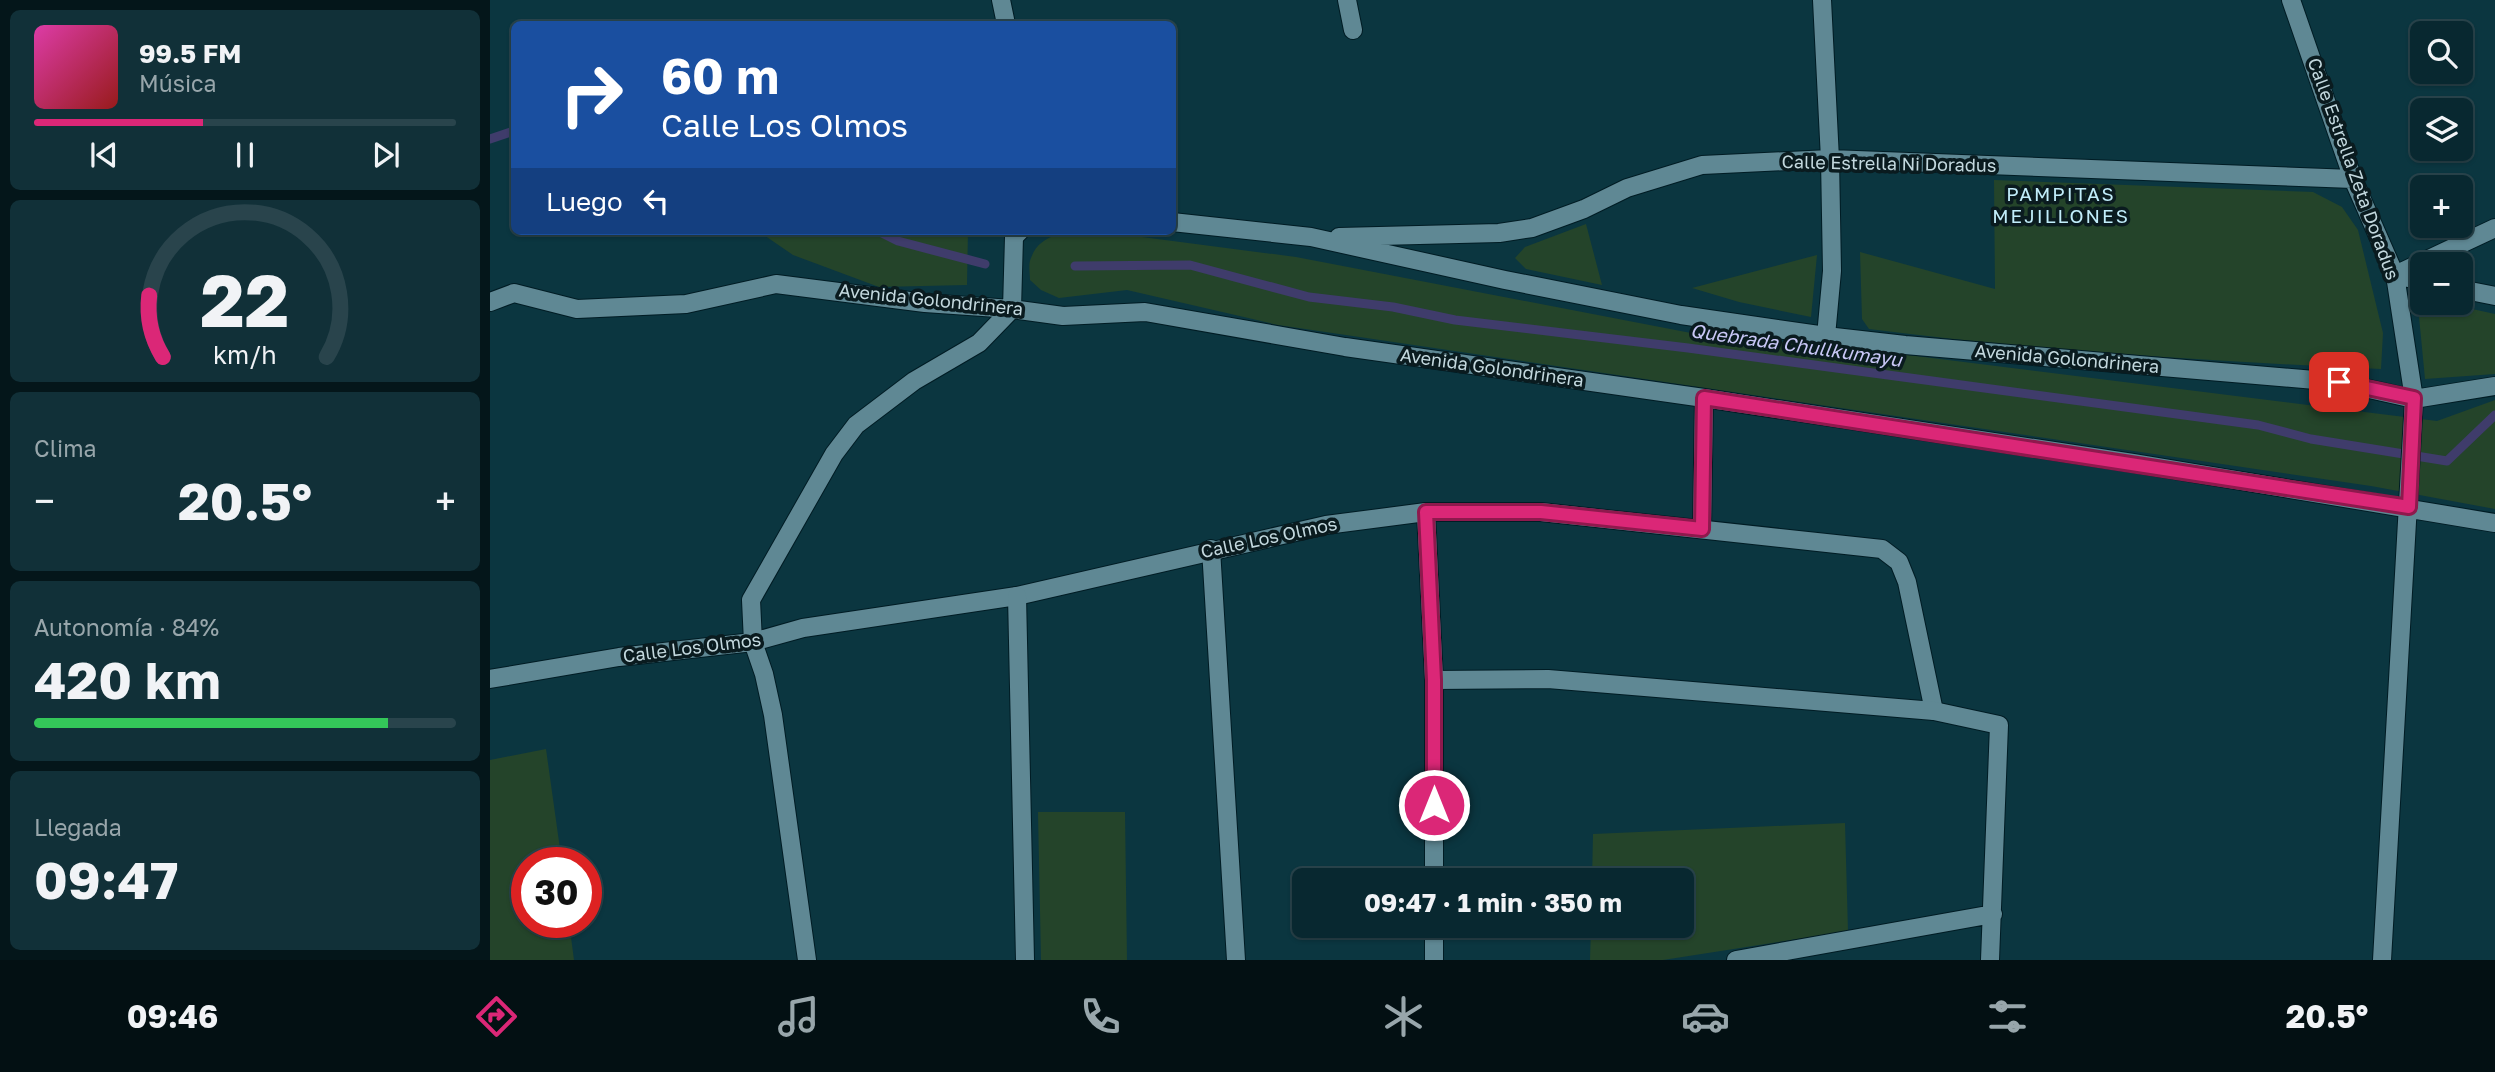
<!DOCTYPE html>
<html lang="es">
<head>
<meta charset="utf-8">
<style>
	body { margin:0; font-family:"Golos Text",sans-serif; background:#113038; color:#f1f3f6; height:100vh; display:flex; flex-direction:column; font-size:26px; white-space:nowrap }
	* { box-sizing:border-box; margin:0 }
	p { font-size:23px; color:#98a6ab }
	.icon { flex:none; width:38px; height:38px; fill:none; stroke:currentColor; stroke-width:2; stroke-linecap:round; stroke-linejoin:round }
	.map { position:relative; flex:1; overflow:hidden }
	.drawer { display:flex; flex-direction:column; gap:10px; padding:10px; background:#04161a; width:490px }
	.drawer>* { flex:none }
	.guide { position:absolute; left:21px; top:21px; width:665px; height:214px; border-radius:10px; box-shadow:0 2px 5px #0004,0 0 0 2px #29444c; background:#1a4fa0; color:#fff; overflow:hidden }
	.buttons { position:absolute; left:1920px; top:21px; display:grid; gap:14px }
	.buttons a { display:grid; place-items:center; width:63px; height:63px; border-radius:10px; background:#082830; box-shadow:0 2px 5px #0004,0 0 0 2px #29444c; font-size:35px }
	.speed { position:absolute; left:21px; top:847px; display:flex; gap:14px; font-size:35px; font-weight:700; text-align:center }
	.speed>* { display:grid; place-content:center; width:91px; height:91px; border-radius:50%; background:#082830; box-shadow:0 2px 5px #0004,0 0 0 2px #29444c; line-height:1 }
	.speed .limit { border:10px solid #d22; background:#fff; color:#111 }
	.pin { position:absolute; display:grid; place-items:center; width:60px; height:60px; color:#fff; margin:-30px; border-radius:14px; box-shadow:0 4px 10px #0006 }
	.me { position:absolute; width:77px; margin:-38px; rotate:0deg; stroke-linejoin:round; filter:drop-shadow(0 0 5px #0008) }
	.turn { display:flex; align-items:center; gap:24px; height:147px; padding:0 35px; font-size:32px }
	.turn .icon { width:91px; height:91px; stroke-width:2.5 }
	.turn b { display:block; font-size:49px; line-height:60px }
	.then { display:flex; align-items:center; height:66px; padding:0 35px; background:#0003; gap:14px; font-size:26px }
	.big { font-size:52px; font-weight:700; line-height:1.1 }
	.drawer .card { flex:1; display:flex; flex-direction:column; justify-content:center; gap:10px; min-width:0; padding:0 24px; border-radius:10px; background:#113038 }
	.drawer .dial { align-items:center; gap:0 }
	.dial svg { height:182px; overflow:visible; fill:none; stroke:#29444c; stroke-width:7; stroke-linecap:round; text-anchor:middle }
	.dial text { fill:#f1f3f6; stroke:none }
	.song { display:flex; align-items:center; gap:21px }
	.cover { width:84px; height:84px; border-radius:10px; background:linear-gradient(135deg,hsl(320 70% 55%),hsl(0 70% 35%)) }
	.played { height:7px; border-radius:4px; background:linear-gradient(90deg,#db2777 40%,#29444c 40%) }
	.keys { display:flex; justify-content:space-around; direction:ltr }
	.heat { display:flex; justify-content:space-between; align-items:center; font-size:38px; direction:ltr }
	.charge { height:10px; border-radius:5px; background:linear-gradient(90deg,#34c759 84%,#29444c 0) }
	.trip { position:absolute; left:802px; top:868px; width:402px; height:70px; border-radius:10px; background:#082830; box-shadow:0 2px 5px #0004,0 0 0 2px #29444c; font-weight:700; line-height:70px; text-align:center }
	.tabs { display:flex; height:112px; justify-content:space-around; align-items:center; background:#031013; color:#98a6ab }
	.tabs .icon { width:49px; height:49px }
	.tabs .current { color:#db2777 }
	.tabs b { font-size:32px; color:#f1f3f6 }
	main { display:flex; flex:1; min-height:0 }
	.map>svg:first-child { display:block }
	.green { fill:#24442a }
	.lines { fill:none; stroke-linecap:round; stroke-linejoin:round }
	.stream { stroke:#3f3c6b; stroke-width:9 }
	.service-casing { stroke:#001c24; stroke-width:20 }
	.minor-casing { stroke:#001c24; stroke-width:20 }
	.service { stroke:#5f8894; stroke-width:18 }
	.minor { stroke:#5f8894; stroke-width:18 }
	.route-casing { stroke:#8e194d; stroke-width:18 }
	.route { stroke:#db2777; stroke-width:12 }
	.labels { text-anchor:middle; stroke-width:7; stroke-linejoin:round; paint-order:stroke }
	.street-label { font-size:18px; fill:#c3d8de; stroke:#0a1b1f }
	.neighbourhood-label { font-size:19px; letter-spacing:2px; fill:#c1edfa; stroke:#0a1b1f }
	.water-label { font-size:19px; font-style:italic; fill:#c8c7f6; stroke:#0a1b1f }
</style>
</head>
<body>
<main>
<section class="drawer">
<div class="card">
<div class="song"><i class="cover"></i><div><b>99.5 FM</b><p>Música</p></div></div>
<div class="played"></div>
<div class="keys"><svg class="icon" aria-label="previous" viewBox="0 0 24 24"><path d="M18 5L8 12l10 7zM5 5v14"/></svg><svg class="icon" aria-label="pause" viewBox="0 0 24 24"><path d="M8 5v14M16 5v14"/></svg><svg class="icon" aria-label="next" viewBox="0 0 24 24"><path d="M6 5l10 7-10 7zM19 5v14"/></svg></div>
</div>
<div class="card dial"><svg viewBox="0 0 100 80">
<path d="M14 69A42 42 0 1 1 86 69"/>
<path d="M14 69A42 42 0 0 1 8 42" stroke="#db2777"/>
<text x="50" y="56" font-size="32" font-weight="700">22</text>
<text x="50" y="72" font-size="11">km/h</text>
</svg></div>
<div class="card"><p>Clima</p>
<div class="heat"><a>−</a><b class="big">20.5°</b><a>+</a></div>
</div>
<div class="card"><p>Autonomía · 84%</p><b class="big">420 km</b><div class="charge"></div></div>
<div class="card"><p>Llegada</p><b class="big">09:47</b></div>
</section>
<div class="map">
<svg width="2005" height="960" viewBox="0 0 2005 960">
	<rect width="100%" height="100%" fill="#0b3640"/>
	<!-- green -->
	<path class="green" d="M 1504,180 L 1823,192 L 1852,207 L 1868,230 L 1893,333 L 1891,369 C 1720,361 1549,351 1379,329 L 1372,319 L 1370,252 L 1505,289 Z
		M 1096,224 L 1112,285 L 1036,269 L 1025,258 L 1035,247 Z
		M 268,231 L 478,231 L 477,285 L 389,287 L 303,255 Z
		M 614,232 L 806,257 L 1201,333 L 1386,351 L 1947,421 L 2005,400 L 2005,509 L 1881,486 L 788,325 L 637,290 L 569,298 L 551,290 L 540,280 C 540,273 538,264 541,258 C 552,228 588,232 614,232 Z
		M 1327,255 L 1321,317 L 1249,302 L 1202,288 Z
		M 1927,296 L 1932,298 L 1932,303 L 1955,303 L 2005,314 L 2005,374 L 1935,379 Z
		M 56,749 L 72,863 L 37,863 L 37,922 L 79,922 L 84,960 L 0,960 L 0,760 Z
		M 548,812 L 635,812 L 637,960 L 551,960 Z
		M 1355,823 L 1358,931 L 1173,960 L 1100,960 L 1101,926 L 1192,926 L 1192,880 L 1102,880 L 1103,834 Z"/>
	<g class="lines">
		<!-- stream -->
		<path class="stream" d="M 0,139 L 24,131
			M 388,231 L 408,241 L 495,264
			M 585,266 L 700,265 L 819,297 L 903,307 L 965,320 L 1198,348 L 1768,425 L 1821,439 L 1957,461 L 2005,415"/>
		<!-- service casing -->
		<g class="service-casing">
			<path id="service" d="M 857,0 L 863,30
				M 0,679 L 129,657 L 263,642 L 313,628 L 527,596 L 836,525 L 936,512 L 1051,512 L 1392,549 L 1409,562 L 1417,582 L 1444,711"/>
		</g>
		<!-- minor casing -->
		<g class="minor-casing">
			<path id="minor" d="M 511,0 L 516,24
				M 1332,0 L 1340,159 L 1342,271 L 1336,336
				M 1801,0 L 1863,179 L 1905,275 L 1924,399 L 1892,960
				M 682,222 L 821,237 L 1015,280 L 1191,315 L 1336,336 L 1415,345 L 1848,382 L 1924,399 L 2005,386
				M 849,237 L 1009,233 L 1042,228 L 1094,209 L 1137,188 L 1212,165 L 1340,159 L 1863,179
				M 1905,275 L 2005,228
				M 1905,275 L 1932,281
				M 1970,289 L 2005,296
				M 0,302 L 24,293 L 87,309 L 196,304 L 286,284 L 435,303 L 522,309 L 573,316 L 655,312 L 855,347 L 1214,398 L 1643,463 L 2005,523
				M 936,512 L 944,680 L 944,880
				M 1212,529 L 1214,398
				M 721,549 L 746,960
				M 527,596 L 535,960
				M 944,680 L 1058,679 L 1444,711 L 1509,725 L 1500,960
				M 317,960 L 283,715 L 274,674 L 263,642 L 261,600 L 344,454 L 366,425 L 424,381 L 489,343 L 522,309 L 524,237 L 530,231
				M 944,960 L 944,926
				M 1246,960 L 1503,914"/>
		</g>
		<!-- service -->
		<use href="#service" class="service"/>
		<!-- minor -->
		<use href="#minor" class="minor"/>
	</g>
	<g class="lines">
		<!-- route casing -->
		<g class="route-casing">
			<path id="route" d="M 944,805 L 944,680 L 936,512 L 1051,512 L 1212,529 L 1214,398 L 1919,507 L 1924,398 L 1849,382"/>
		</g>
		<!-- route -->
		<use href="#route" class="route"/>
	</g>
	<g class="labels">
		<!-- street labels -->
		<g class="street-label">
			<text transform="translate(1399 164) rotate(1)" y="6">Calle Estrella Ni Doradus</text>
			<text transform="translate(1863 169) rotate(70)" y="6">Calle Estrella Zeta Doradus</text>
			<text transform="translate(441 300) rotate(6)" y="6">Avenida Golondrinera</text>
			<text transform="translate(1577 359) rotate(5)" y="6">Avenida Golondrinera</text>
			<text transform="translate(1002 368) rotate(8)" y="6">Avenida Golondrinera</text>
			<text transform="translate(779 538) rotate(-12)" y="6">Calle Los Olmos</text>
			<text transform="translate(202 648) rotate(-7)" y="6">Calle Los Olmos</text>
		</g>
		<!-- neighbourhood labels -->
		<g class="neighbourhood-label">
			<text x="1571" y="201">PAMPITAS<tspan x="1571" dy="22">MEJILLONES</tspan></text>
		</g>
		<!-- water labels -->
		<g class="water-label">
			<text transform="translate(1306 345) rotate(8)" y="7">Quebrada Chullkumayu</text>
		</g>
	</g>
</svg>
<div class="buttons">
<a><svg class="icon" aria-label="search" viewBox="0 0 24 24"><circle cx="10" cy="10" r="6"/><path d="M15 15l6 6"/></svg></a>
<a><svg class="icon" aria-label="layers" viewBox="0 0 24 24"><path d="M12 4l9 5-9 5-9-5zM3 14l9 5 9-5"/></svg></a>
<a>+</a>
<a>−</a>
</div>
<div class="speed"><div class="limit">30</div></div>
<div class="pin" style="left:1849px;top:382px;background:#d93025"><svg class="icon" aria-label="arrive" viewBox="0 0 24 24"><path d="M6 21V4h12l-3 4 3 4H6"/></svg></div>
<svg class="me" style="left:944px;top:805px" viewBox="-20 -20 40 40"><circle r="17" fill="#db2777" stroke="#fff" stroke-width="3"/><path d="M0-11L8 9 0 5-8 9z" fill="#fff"/></svg>
<div class="trip">09:47 · 1 min · 350 m</div>
<div class="guide">
<div class="turn"><svg class="icon" aria-label="right" viewBox="0 0 24 24"><path d="M7 20v-9h11M14 6l5 5-5 5"/></svg><div><b>60 m</b>Calle Los Olmos</div></div>
<div class="then">Luego<svg class="icon" aria-label="left" viewBox="0 0 24 24"><path d="M17 20v-9H6M10 6l-5 5 5 5"/></svg></div>
</div>
</div>
</main>
<nav class="tabs">
<b>09:46</b>
<svg class="icon current" aria-label="directions" viewBox="0 0 24 24"><path d="M12 3l9 9-9 9-9-9zM9 14v-3h6M13 9l2 2-2 2"/></svg>
<svg class="icon" aria-label="music" viewBox="0 0 24 24"><path d="M9 18V5l10-2v13"/><circle cx="6" cy="18" r="3"/><circle cx="16" cy="16" r="3"/></svg>
<svg class="icon" aria-label="phone" viewBox="0 0 24 24"><path d="M5 4h4l2 5-3 2q2 4 5 5l2-3 5 2v4C11 20 4 13 5 4z"/></svg>
<svg class="icon" aria-label="climate" viewBox="0 0 24 24"><path d="M12 3v18M4 7l16 10M4 17L20 7"/></svg>
<svg class="icon" aria-label="car" viewBox="0 0 24 24"><path d="M5 17H2v-5l4-1 3-4h7l3 4 3 1v5h-3M9 17h6M6 11h13"/><circle cx="7" cy="17" r="2"/><circle cx="17" cy="17" r="2"/></svg>
<svg class="icon" aria-label="filters" viewBox="0 0 24 24"><path d="M4 7h16M4 17h16"/><circle cx="9" cy="7" r="2"/><circle cx="15" cy="17" r="2"/></svg>
<b>20.5°</b>
</nav>
</body>
</html>
